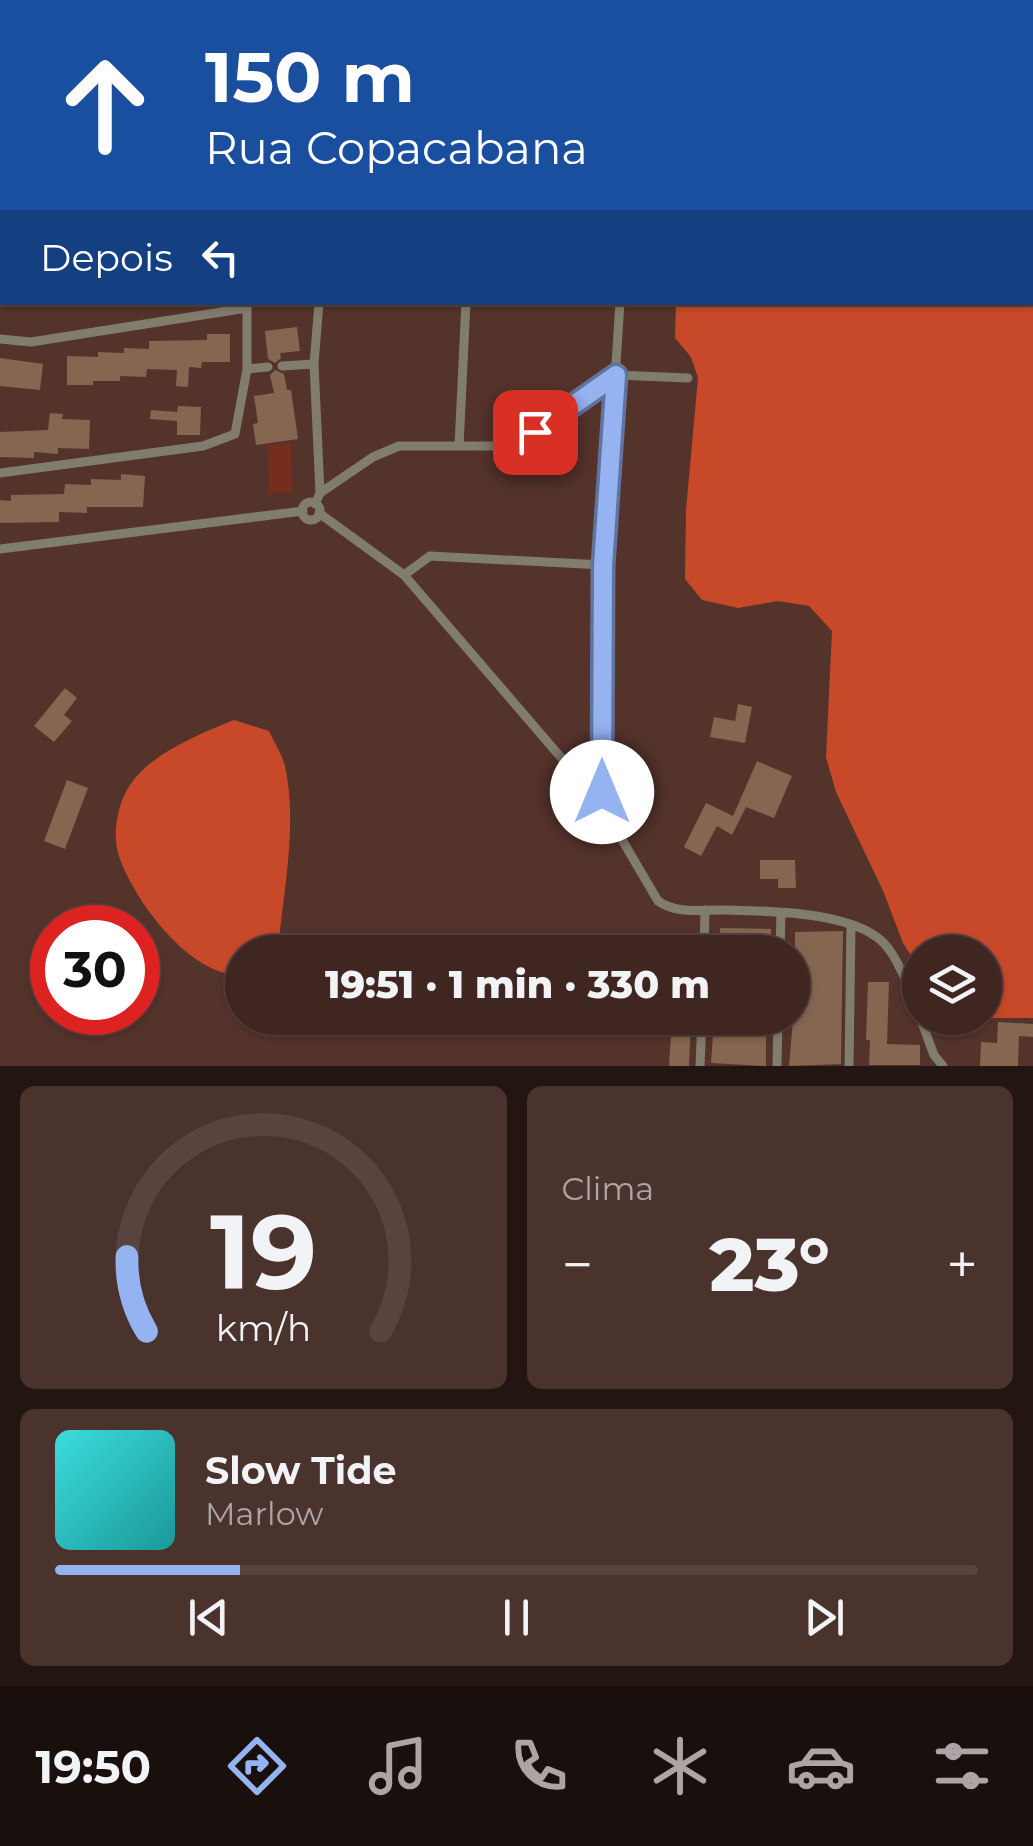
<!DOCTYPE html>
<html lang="pt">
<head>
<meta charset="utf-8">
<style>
	body { margin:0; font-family:Montserrat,sans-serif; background:#4a322d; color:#f1f3f6; height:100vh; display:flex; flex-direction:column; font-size:38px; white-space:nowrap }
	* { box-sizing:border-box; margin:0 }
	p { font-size:32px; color:#ada5a5 }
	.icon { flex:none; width:55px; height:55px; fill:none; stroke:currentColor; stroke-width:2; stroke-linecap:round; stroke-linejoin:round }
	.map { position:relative; height:1066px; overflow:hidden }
	.sheet { display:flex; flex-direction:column; gap:20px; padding:20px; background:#231512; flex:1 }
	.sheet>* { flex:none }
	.top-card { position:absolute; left:0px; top:0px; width:1035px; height:305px; box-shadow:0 2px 8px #0004,0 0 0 2px #58433e; background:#1a4fa0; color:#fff; overflow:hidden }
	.fabs { position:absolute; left:902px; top:935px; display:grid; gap:20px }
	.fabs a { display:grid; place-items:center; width:100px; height:100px; border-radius:50%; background:#3f2620; box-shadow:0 2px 8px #0004,0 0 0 2px #58433e; font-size:50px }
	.speed { position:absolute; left:30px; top:905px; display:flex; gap:20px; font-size:50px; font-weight:700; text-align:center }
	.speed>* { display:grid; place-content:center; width:130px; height:130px; border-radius:50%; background:#3f2620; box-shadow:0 2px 8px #0004,0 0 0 2px #58433e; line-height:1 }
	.speed .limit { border:15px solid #d22; background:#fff; color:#111 }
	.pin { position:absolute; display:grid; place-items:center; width:85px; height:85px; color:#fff; margin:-42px; border-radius:20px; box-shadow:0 5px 15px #0006 }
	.me { position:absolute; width:110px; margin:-55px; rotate:0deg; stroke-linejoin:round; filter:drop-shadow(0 0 8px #0008) }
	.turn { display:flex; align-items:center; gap:35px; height:210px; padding:0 40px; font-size:45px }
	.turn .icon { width:130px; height:130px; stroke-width:2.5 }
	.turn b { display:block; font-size:70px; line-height:85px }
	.then { display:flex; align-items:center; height:95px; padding:0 40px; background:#0003; gap:20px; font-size:38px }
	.big { font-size:75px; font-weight:800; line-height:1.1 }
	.sheet .tile { flex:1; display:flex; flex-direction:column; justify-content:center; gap:15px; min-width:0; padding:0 35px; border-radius:15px; background:#4a322d }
	.sheet .dial { align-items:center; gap:0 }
	.dial svg { height:260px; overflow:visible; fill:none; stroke:#58433e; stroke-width:7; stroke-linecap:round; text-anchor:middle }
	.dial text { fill:#f1f3f6; stroke:none }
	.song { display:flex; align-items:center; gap:30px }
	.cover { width:120px; height:120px; border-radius:15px; background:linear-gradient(135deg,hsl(180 70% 55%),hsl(180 70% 35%)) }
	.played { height:10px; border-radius:5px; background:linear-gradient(90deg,#95b2f1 20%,#58433e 20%) }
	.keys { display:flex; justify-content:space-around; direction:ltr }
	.heat { display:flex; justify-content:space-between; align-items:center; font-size:55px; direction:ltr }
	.sheet .tiles { flex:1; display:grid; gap:20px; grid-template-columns:1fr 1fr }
	.tile:last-child { grid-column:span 2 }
	.trip { position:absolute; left:225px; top:935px; width:585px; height:100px; border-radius:50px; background:#3f2620; box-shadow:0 2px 8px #0004,0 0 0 2px #58433e; font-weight:800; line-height:100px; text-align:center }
	.tabs { display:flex; height:160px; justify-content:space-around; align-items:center; background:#190f0d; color:#ada5a5 }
	.tabs .icon { width:70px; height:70px }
	.tabs .current { color:#95b2f1 }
	.tabs b { font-size:45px; color:#f1f3f6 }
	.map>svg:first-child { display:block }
	.green { fill:#762e1c }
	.forest { fill:#c84929 }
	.building { fill:#856651 }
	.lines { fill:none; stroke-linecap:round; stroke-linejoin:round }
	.street { stroke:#817d6d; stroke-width:9 }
	.route-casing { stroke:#61749d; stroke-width:25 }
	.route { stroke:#95b2f1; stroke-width:18 }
</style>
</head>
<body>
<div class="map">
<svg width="1033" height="1066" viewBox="0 0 1033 1066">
	<rect width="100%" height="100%" fill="#54332b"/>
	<!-- green -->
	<path class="green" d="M 291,444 L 292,493 L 269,493 L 268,445 Z"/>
	<!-- forest -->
	<path class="forest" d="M 621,0 L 1033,0 L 1033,1018 L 969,1018 L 985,1018 L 985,952 L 920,952 L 920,970 L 903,943 L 884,893 L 836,792 L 826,757 L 832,631 L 809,606 L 778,601 L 738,608 L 702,600 L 685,579 L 686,510 L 698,378 L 691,357 L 675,338 L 676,303 L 1032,302 L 1032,2 Z
		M 234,720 L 269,731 C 274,742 282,754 285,766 C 297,821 285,884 279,939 L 275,952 L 242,952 L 242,975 C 191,977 136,903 120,859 C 111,837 117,804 130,785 C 151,753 200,734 234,720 Z"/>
	<!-- building -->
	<path class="building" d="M 297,327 L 300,351 L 280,353 L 281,358 L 275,363 L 268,359 L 265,331 Z
		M 207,334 L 230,334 L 230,362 L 202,362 L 201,368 L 189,367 L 188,387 L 176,386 L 177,370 L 147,369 L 146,377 L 120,376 L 120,381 L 93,381 L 93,385 L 67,385 L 67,356 L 98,357 L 98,352 L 124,353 L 124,348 L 149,349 L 149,341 L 207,340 Z
		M 0,358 L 43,364 L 40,390 L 0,386 Z
		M 275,370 L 284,374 L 287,390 L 291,390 L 298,439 L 256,445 L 253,424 L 258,423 L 254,396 L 274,393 L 270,375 Z
		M 178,406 L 201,407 L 200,435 L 177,435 L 177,421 L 150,419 L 151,410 L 177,412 Z
		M 50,413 L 63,414 L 62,419 L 90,420 L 89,449 L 58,448 L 58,454 L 34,452 L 34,458 L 0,457 L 0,432 L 48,430 Z
		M 121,474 L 145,476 L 143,507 L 87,507 L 87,513 L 59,512 L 59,522 L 0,523 L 0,500 L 11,501 L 11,495 L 64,494 L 65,484 L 91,485 L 91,479 L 121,480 Z
		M 65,688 L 77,698 L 64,715 L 72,721 L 54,742 L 34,726 Z
		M 738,704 L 752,707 L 745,743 L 710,737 L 714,717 L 735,721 Z
		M 757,761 L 792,776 L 774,818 L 746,807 L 732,835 L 717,826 L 701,856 L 684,847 L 706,803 L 733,816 Z
		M 67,780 L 88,788 L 65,849 L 44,841 Z
		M 760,860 L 795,860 L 796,888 L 778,888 L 778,879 L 760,879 Z
		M 720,928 L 771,929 L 771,952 L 719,950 Z
		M 843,931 L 841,1064 L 789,1066 L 795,998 L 795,932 Z
		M 868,982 L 889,982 L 887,1044 L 920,1045 L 920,1065 L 869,1065 L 870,1040 L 866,1040 Z
		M 746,1018 L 766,1018 L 766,1066 L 711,1063 L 714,1021 L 746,1021 Z
		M 672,1020 L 691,1021 L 689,1066 L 669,1066 Z
		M 998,1022 L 1033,1024 L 1033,1037 L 1019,1036 L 1018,1066 L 980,1066 L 981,1042 L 997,1043 Z"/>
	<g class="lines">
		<!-- street -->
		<path class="street" d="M 208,0 L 209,2
			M 492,0 L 492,2
			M 564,0 L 566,2
			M 194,2 L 196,0
			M 0,184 L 2,184
			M 319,302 L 314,364 L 320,493
			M 0,339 L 31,342 L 247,308
			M 282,366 L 314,364
			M 247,369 L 268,367
			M 459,446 L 466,302
			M 0,473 L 203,446 L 235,434 L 247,369 L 247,302
			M302 511a9 9 0 1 1 18 0a9 9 0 1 1-18 0Z
			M 315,504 L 320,493 L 373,457 L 399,446 L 500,446 L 519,440 L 616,375 L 688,378
			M 319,513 L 404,575 L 601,804 L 658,901 C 678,915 702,909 726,910 C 768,911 861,911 888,948 C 906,971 923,1027 934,1055 L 943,1066
			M 0,549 L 303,511
			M 404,575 L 430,556 L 603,565
			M 601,804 L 603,565 L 620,302
			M 704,952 L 705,910
			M 780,952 L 781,913
			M 700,1066 L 702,1018
			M 777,1066 L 778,1018
			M 849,1066 L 851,926"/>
	</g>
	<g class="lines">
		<!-- route casing -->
		<g class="route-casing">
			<path id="route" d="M 535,432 L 616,375 L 603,566 L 602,792"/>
		</g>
		<!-- route -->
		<use href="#route" class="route"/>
	</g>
</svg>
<div class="fabs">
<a><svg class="icon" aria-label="layers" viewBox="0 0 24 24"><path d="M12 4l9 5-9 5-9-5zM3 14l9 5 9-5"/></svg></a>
</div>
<div class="speed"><div class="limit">30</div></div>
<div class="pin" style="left:535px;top:432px;background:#d93025"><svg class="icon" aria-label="arrive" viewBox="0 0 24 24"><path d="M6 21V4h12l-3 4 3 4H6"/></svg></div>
<svg class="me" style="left:602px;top:792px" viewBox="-20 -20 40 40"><circle r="19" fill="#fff"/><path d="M0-13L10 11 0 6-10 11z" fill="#95b2f1"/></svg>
<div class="trip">19:51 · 1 min · 330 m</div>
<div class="top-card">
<div class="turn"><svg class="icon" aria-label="ahead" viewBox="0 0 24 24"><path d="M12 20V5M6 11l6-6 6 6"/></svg><div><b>150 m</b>Rua Copacabana</div></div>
<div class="then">Depois<svg class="icon" aria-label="left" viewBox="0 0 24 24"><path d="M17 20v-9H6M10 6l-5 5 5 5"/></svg></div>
</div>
</div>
<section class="sheet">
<div class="tiles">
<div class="tile dial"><svg viewBox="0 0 100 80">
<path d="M14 69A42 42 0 1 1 86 69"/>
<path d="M14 69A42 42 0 0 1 8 46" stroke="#95b2f1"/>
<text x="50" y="56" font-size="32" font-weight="700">19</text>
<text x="50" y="72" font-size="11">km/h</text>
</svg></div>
<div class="tile"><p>Clima</p>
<div class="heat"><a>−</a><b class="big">23°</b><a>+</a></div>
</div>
<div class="tile">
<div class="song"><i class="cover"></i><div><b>Slow Tide</b><p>Marlow</p></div></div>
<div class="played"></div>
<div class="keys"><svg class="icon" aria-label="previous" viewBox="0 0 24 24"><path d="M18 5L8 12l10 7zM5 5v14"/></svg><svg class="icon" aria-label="pause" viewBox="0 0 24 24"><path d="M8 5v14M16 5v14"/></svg><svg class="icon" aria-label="next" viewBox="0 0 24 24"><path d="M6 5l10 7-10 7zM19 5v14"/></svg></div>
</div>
</div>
</section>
<nav class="tabs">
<b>19:50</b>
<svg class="icon current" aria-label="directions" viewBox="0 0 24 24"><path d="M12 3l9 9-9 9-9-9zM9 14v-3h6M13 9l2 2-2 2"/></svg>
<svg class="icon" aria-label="music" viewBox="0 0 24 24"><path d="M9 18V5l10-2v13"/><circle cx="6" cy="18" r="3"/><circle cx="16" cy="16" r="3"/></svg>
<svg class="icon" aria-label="phone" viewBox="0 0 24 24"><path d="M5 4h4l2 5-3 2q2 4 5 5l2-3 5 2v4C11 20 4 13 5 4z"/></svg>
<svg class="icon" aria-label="climate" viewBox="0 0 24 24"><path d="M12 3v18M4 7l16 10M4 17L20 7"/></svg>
<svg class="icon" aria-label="car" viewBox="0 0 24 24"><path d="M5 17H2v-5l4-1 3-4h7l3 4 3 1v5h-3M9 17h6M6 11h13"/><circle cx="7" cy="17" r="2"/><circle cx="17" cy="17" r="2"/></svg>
<svg class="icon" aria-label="filters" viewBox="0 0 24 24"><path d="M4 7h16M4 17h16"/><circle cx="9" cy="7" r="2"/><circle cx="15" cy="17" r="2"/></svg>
</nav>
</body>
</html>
